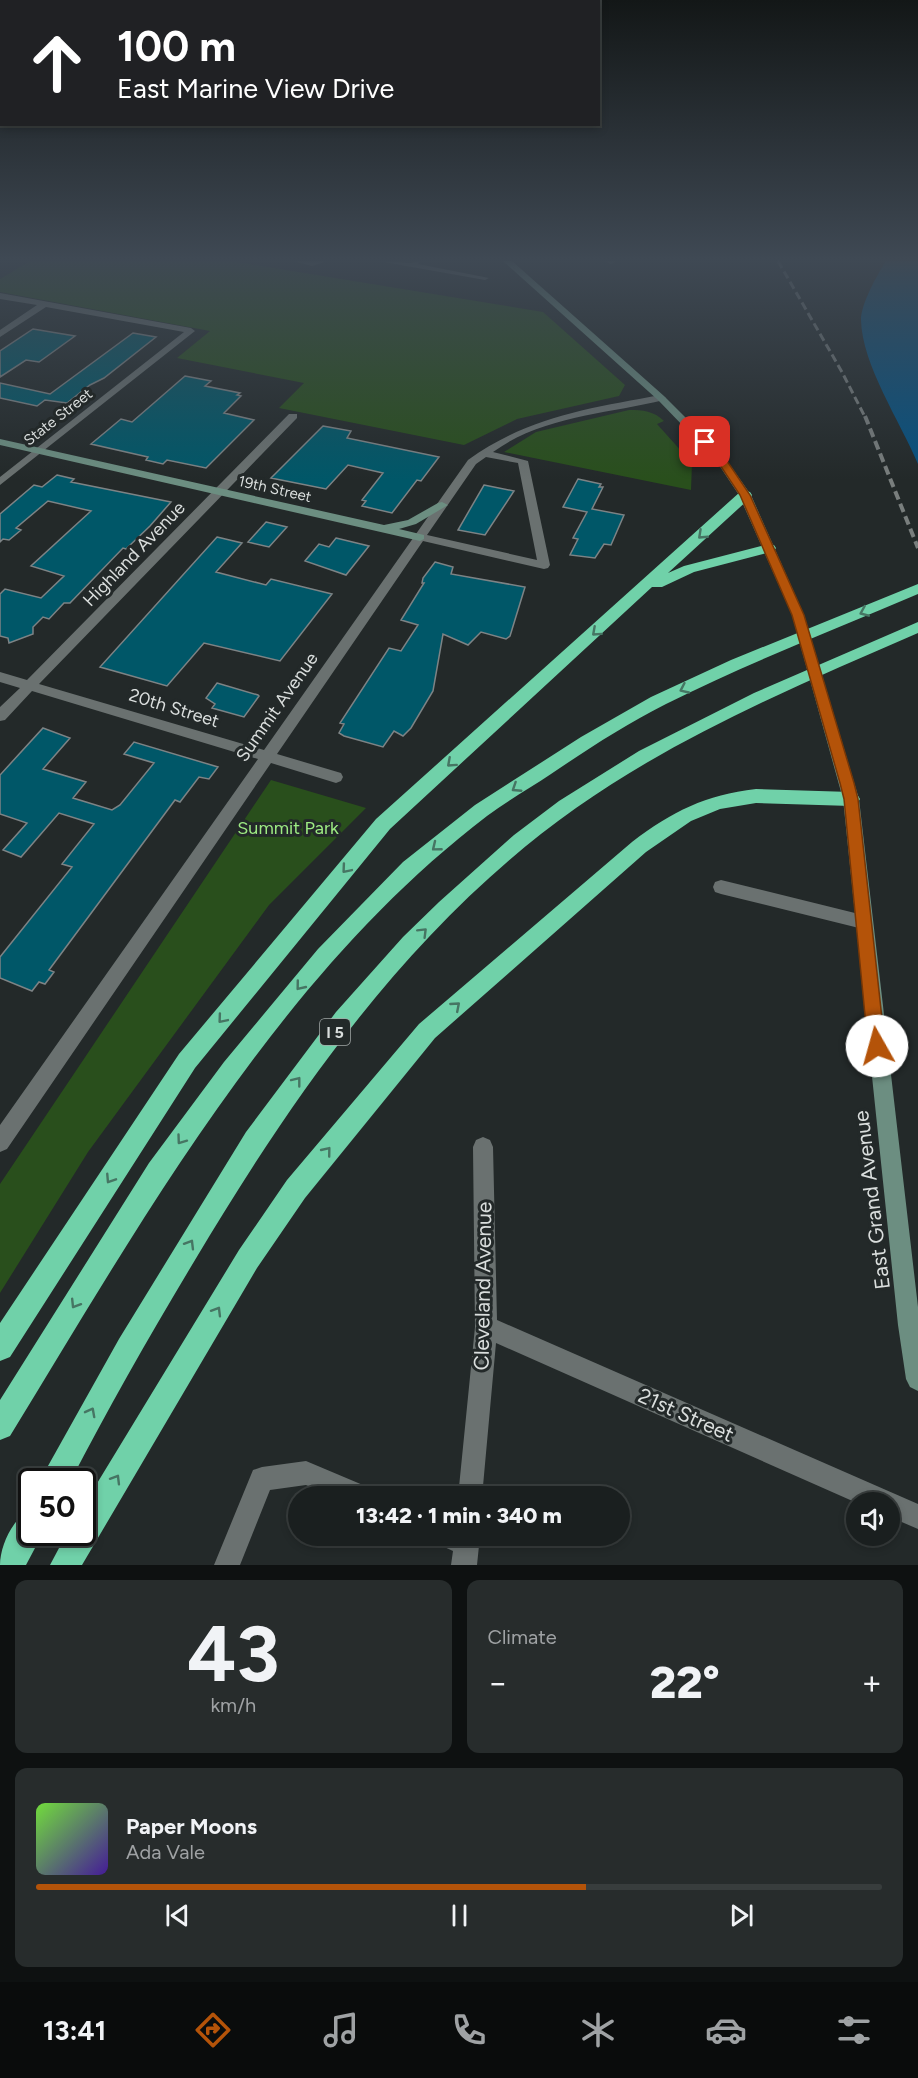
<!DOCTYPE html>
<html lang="en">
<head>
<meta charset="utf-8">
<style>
	body { margin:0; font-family:Figtree,sans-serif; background:#272c2c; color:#f1f3f6; height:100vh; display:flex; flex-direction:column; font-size:22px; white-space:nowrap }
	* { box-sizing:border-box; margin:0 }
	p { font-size:20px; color:#9fa2a4 }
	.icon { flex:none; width:33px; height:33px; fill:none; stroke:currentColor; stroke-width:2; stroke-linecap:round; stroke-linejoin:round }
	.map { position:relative; height:1565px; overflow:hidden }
	.drawer { display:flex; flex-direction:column; gap:15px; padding:15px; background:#0e1111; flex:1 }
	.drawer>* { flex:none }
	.banner { position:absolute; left:0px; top:0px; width:600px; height:126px; box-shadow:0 3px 9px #0003,0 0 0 2px #383d3d; background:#202124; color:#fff; overflow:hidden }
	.controls { position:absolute; left:846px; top:1492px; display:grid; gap:12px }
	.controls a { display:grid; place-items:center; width:54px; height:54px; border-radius:50%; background:#1a1f1f; box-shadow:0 3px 9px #0003,0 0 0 2px #383d3d; font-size:30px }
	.speed { position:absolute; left:18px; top:1468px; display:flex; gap:12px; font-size:30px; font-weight:700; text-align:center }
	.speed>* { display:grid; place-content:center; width:78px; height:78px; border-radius:50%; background:#1a1f1f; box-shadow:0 3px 9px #0003,0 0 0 2px #383d3d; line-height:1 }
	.speed .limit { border:3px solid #111; border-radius:9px; background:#fff; color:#111 }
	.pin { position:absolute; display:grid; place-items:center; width:51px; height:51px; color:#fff; margin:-26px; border-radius:12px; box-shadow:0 3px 9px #0006 }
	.me { position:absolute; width:66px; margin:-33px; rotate:353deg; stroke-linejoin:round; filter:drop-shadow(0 0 4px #0008) }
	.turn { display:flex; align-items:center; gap:21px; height:126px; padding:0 18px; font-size:27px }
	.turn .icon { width:78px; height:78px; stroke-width:2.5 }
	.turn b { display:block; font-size:42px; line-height:51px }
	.big { font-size:45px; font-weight:800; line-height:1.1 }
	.drawer .card { flex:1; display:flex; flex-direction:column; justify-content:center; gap:9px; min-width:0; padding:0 21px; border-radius:12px; background:#272c2c }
	.drawer .dial { align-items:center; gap:0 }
	.dial b { font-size:78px; line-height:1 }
	.song { display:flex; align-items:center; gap:18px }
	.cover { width:72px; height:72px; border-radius:9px; background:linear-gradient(135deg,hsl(100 70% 55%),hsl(260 70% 35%)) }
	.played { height:6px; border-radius:3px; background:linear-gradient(90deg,#b45309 65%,#383d3d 65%) }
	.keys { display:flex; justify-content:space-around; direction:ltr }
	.heat { display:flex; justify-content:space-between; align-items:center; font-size:33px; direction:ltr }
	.drawer .tiles { flex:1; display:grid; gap:15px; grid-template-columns:1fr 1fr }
	.card:last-child { grid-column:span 2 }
	.trip { position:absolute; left:288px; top:1486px; width:342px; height:60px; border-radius:30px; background:#1a1f1f; box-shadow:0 3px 9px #0003,0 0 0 2px #383d3d; font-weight:800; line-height:60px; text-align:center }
	.dock { display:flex; height:96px; justify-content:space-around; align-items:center; background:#0a0c0c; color:#9fa2a4 }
	.dock .icon { width:42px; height:42px }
	.dock .current { color:#b45309 }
	.dock b { font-size:27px; color:#f1f3f6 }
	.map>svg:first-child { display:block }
	.green { fill:#294f1c }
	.water { fill:#065180 }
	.building { fill:#005768; stroke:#7d8385; stroke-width:1.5 }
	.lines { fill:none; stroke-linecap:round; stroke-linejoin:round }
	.street { fill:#6a7170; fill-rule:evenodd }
	.secondary { fill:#6c8e81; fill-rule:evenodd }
	.highway { fill:#70d1a9; fill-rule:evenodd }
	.rail-far1 { stroke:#797e7d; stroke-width:3; stroke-dasharray:8 4; stroke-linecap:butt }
	.rail { stroke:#797e7d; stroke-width:4; stroke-dasharray:9 4.5; stroke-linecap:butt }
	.oneway { stroke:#467563 }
	.route { fill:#b45309; stroke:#753606; stroke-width:1.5 }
	.labels { text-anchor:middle; stroke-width:6; stroke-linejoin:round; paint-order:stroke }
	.far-street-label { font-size:15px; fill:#dadedd; stroke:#232929 }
	.shield { fill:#232929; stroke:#a3a8a7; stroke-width:1.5 }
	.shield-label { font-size:16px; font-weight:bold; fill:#dadedd }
	.street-label { font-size:18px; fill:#dadedd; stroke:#232929 }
	.park-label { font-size:18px; fill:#9deb83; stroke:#232929 }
	.near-street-label { font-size:21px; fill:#dadedd; stroke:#232929 }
</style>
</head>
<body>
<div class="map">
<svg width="918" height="1565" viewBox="0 0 918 1565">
	<rect width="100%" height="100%" fill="#232929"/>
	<!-- green -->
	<path class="green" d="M 30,261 L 231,261 L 543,312 L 625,385 L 619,396 L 517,419 L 464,445 L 279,408 L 304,383 L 177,358 L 210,331 L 0,292 L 0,279 Z
		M 629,410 C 643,410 654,411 664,421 L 657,424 L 692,463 L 691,490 L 504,452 L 536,432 Z
		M 271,780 L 366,808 L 269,905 L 88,1152 L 0,1293 L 0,1184 Z"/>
	<!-- water -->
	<path class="water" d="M 886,261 L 918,261 L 918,464 C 900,421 862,365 861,320 C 861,304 877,275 886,261 Z"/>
	<!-- building -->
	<path class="building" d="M 33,329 L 75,336 L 39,362 L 26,360 L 0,377 L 0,351 Z
		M 133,333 L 156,337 L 104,378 L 90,385 L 67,403 L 45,400 L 37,406 L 0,398 L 0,383 L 50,394 Z
		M 185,376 L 211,381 L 205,386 L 240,393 L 237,395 L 241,396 L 224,413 L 254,420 L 206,468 L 167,460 L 163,464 L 146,460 L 148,457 L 91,444 L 121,419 L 132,422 Z
		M 323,426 L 351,431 L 347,438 L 439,457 L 421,481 L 417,480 L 392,513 L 362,506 L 366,501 L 362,500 L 383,473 L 348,465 L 326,489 L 271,478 Z
		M 57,475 L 74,479 L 71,482 L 171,502 L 150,526 L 126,549 L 123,548 L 70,603 L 64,603 L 49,619 L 43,617 L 33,627 L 33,634 L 9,643 L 8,638 L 0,636 L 0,594 L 5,589 L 41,598 L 64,576 L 31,566 L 91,511 L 48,501 L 16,528 L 21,530 L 9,540 L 3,539 L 0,542 L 0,514 L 34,485 L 42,487 Z
		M 578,479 L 601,484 L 599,487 L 603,487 L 592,509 L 624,515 L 611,545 L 604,544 L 595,558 L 570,555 L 578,539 L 573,538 L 587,512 L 563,507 Z
		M 484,485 L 514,491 L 485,535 L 458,530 Z
		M 266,522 L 287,527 L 269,547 L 248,542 Z
		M 217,537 L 242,543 L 216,572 L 266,585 L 271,579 L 332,594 L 280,661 L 204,643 L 167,686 L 100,667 Z
		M 336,538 L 369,546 L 346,575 L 305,561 L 319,544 L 329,547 Z
		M 435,562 L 453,567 L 451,574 L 525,587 L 510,636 L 506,639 L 481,632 L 468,645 L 443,634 L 433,691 L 411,728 L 403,736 L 394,731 L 383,747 L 344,736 L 339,733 L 344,724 L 340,723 L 389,648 L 401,651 L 418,625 L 401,620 L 424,583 L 422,583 L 423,578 Z
		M 217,683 L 258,695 L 259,696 L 244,717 L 212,708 L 215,704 L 206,698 Z
		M 43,728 L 70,738 L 43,769 L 86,782 L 73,798 L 112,810 L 120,805 L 154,763 L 124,754 L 134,742 L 218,767 L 209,779 L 199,777 L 180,802 L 175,800 L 49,970 L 54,972 L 45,984 L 39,982 L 32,991 L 0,978 L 0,957 L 72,867 L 62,864 L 94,824 L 59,813 L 21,857 L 3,850 L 27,823 L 0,814 L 0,775 Z"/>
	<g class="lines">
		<!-- street -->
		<path class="street" d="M 293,261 L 327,261 L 312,266 Z
			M 378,261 L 411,263 L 421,261 L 418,264 L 489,278 L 485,280 Z
			M 604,261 L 615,261 L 615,262 L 611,264 Z
			M 0,293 L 191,328 L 195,331 L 0,485 L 0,477 L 184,332 L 46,307 L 0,337 L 0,330 L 37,305 L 0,299 Z
			M 661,395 L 666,398 L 664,400 C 607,414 542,416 493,452 L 528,461 L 550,565 L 548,568 L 544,569 L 423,541 L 277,754 L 341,773 L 343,777 L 341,781 L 336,783 L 271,763 L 7,1149 L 0,1152 L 0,1125 L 258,759 L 32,691 L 5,720 L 0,721 L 0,707 L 20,688 L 0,682 L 0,672 L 27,680 L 289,414 L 297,414 L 297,418 L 39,684 L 264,750 L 468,460 C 527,417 590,408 661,395 ZM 486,457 L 518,463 L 537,560 L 427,535 L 476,464 Z
			M 721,880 L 863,915 L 869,917 L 871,922 L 869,927 L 863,929 L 721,894 L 715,892 L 713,887 L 715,882 Z
			M 483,1137 L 490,1140 L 493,1147 L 497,1320 L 918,1504 L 918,1529 L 890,1517 L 890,1503 L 857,1503 L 496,1343 L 482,1497 L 458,1497 L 475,1327 L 473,1147 L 476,1140 Z
			M 306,1461 L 370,1488 L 373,1497 L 333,1497 L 306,1485 L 270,1490 L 240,1565 L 214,1565 L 253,1470 L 262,1467 Z
			M 436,1536 L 480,1536 L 477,1565 L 451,1565 L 453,1551 L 440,1545 Z"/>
		<!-- secondary -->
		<path class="secondary" d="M 503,261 L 512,261 L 664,396 L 723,455 L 751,495 L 804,615 L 859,799 L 918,1307 L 918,1391 L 910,1387 L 906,1379 L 898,1325 L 843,799 L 792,615 L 739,495 L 715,459 L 658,400 Z
			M 0,439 L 384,525 L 408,520 L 438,503 L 442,502 L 448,505 L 416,524 L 399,529 L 424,535 L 424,539 L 420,541 L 0,445 Z"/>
		<!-- highway -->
		<path class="highway" d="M 745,491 L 750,492 L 752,495 L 750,498 L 668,573 L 684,566 L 769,544 L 774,545 L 776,548 L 774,551 L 694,572 L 662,587 L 652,587 L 390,829 L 195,1068 L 10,1357 L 0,1361 L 0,1323 L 179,1054 L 376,819 L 740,492 Z
			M 918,584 L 918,594 C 833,630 748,663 666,704 C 626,724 588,749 551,774 C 530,788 507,801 487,816 C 280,974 144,1217 10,1436 L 0,1440 L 0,1400 L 149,1163 L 224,1062 L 318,949 L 403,862 L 475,805 L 581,737 L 651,697 L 731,660 Z
			M 918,622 L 918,633 C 801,684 681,734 576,808 C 412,924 296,1091 195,1260 C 151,1333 109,1407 70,1482 L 39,1482 L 119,1339 L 246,1132 L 336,1012 L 403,937 L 439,902 L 514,835 L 559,801 L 639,751 L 754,693 Z
			M 756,789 L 851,792 L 857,794 L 860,799 L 857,804 L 851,806 L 756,803 L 720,809 L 691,821 L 646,852 L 435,1038 L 305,1198 L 257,1268 L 82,1565 L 50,1565 L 67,1533 L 82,1533 L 82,1508 L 239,1250 L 287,1180 L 419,1024 L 632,842 C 673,811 705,795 756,789 Z
			M 32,1509 L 32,1533 L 43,1533 L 26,1565 L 0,1565 C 0,1546 13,1517 32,1509 Z"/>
		<!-- rail-far1 -->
		<path class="rail-far1" d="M 778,261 L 842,372 L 865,417"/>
		<!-- rail -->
		<path class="rail" d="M 865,416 L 918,548"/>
	</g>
	<!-- one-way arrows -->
	<defs><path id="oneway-chevron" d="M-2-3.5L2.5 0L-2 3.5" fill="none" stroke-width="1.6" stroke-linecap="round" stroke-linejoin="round" transform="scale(1.5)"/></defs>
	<g class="oneway">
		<use href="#oneway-chevron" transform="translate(702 535) rotate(137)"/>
		<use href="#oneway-chevron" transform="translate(864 612) rotate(157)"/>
		<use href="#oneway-chevron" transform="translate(596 632) rotate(138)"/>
		<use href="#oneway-chevron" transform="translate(684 689) rotate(155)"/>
		<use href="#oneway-chevron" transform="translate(451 763) rotate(138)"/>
		<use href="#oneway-chevron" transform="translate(516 788) rotate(147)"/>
		<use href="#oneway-chevron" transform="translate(436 847) rotate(141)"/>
		<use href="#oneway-chevron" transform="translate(346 869) rotate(130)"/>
		<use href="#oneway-chevron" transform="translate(423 932) rotate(-45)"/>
		<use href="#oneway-chevron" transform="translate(300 986) rotate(129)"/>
		<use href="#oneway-chevron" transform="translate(456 1006) rotate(-41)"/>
		<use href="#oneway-chevron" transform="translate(222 1019) rotate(130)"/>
		<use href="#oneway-chevron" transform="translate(297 1081) rotate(-52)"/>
		<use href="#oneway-chevron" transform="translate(181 1140) rotate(126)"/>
		<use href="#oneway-chevron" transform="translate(327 1151) rotate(-51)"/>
		<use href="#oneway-chevron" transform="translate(110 1179) rotate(123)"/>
		<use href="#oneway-chevron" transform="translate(190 1244) rotate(-59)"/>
		<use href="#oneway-chevron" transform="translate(75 1304) rotate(122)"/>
		<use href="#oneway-chevron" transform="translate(217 1311) rotate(-59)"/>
		<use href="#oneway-chevron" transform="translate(91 1412) rotate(-62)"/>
		<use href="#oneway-chevron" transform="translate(116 1479) rotate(-59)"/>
	</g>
	<!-- sky -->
	<linearGradient id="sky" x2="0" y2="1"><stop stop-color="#131717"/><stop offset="0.54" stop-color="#3f4954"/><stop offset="1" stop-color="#3f4954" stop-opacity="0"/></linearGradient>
	<rect width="918" height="480" fill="url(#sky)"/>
	<!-- route -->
	<path class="route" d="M 701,440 L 708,440 L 723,455 L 750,495 L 804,615 L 854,783 L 858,799 L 885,1046 L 883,1051 L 877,1054 L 871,1051 L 868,1046 L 844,799 L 840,783 L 792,615 L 740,495 L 716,459 L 701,444 Z"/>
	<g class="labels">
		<!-- far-street labels -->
		<g class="far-street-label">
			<text transform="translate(58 417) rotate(-38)" y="5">State Street</text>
			<text transform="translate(275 489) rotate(13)" y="5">19th Street</text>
		</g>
		<!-- shield labels -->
		<rect class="shield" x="320" y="1019" width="30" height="26" rx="4.5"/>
		<g class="shield-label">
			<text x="335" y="1038">I 5</text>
		</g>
		<!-- street labels -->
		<g class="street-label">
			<text transform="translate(134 554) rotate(-46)" y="6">Highland Avenue</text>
			<text transform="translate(277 707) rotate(-55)" y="6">Summit Avenue</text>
			<text transform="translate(174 708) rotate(17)" y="6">20th Street</text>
		</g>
		<!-- park labels -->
		<g class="park-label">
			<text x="288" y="834">Summit Park</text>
		</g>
		<!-- near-street labels -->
		<g class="near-street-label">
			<text transform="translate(872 1200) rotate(-97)" y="7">East Grand Avenue</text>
			<text transform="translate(483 1286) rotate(-89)" y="7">Cleveland Avenue</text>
			<text transform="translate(686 1415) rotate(24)" y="7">21st Street</text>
		</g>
	</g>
</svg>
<div class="controls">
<a><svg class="icon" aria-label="sound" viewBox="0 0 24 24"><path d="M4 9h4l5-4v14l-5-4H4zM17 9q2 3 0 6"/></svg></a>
</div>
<div class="speed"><div class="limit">50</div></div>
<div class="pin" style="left:705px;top:442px;background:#d93025"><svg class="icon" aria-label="arrive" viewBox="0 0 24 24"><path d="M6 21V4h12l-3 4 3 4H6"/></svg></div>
<svg class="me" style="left:877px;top:1046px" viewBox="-20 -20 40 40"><circle r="19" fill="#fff"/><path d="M0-13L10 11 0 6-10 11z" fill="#b45309"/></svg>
<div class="trip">13:42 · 1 min · 340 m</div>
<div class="banner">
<div class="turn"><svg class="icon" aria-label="ahead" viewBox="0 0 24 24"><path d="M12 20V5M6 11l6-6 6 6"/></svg><div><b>100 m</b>East Marine View Drive</div></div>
</div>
</div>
<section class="drawer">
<div class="tiles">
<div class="card dial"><b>43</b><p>km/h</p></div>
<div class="card"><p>Climate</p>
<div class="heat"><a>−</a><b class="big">22°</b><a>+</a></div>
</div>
<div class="card">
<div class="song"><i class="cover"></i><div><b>Paper Moons</b><p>Ada Vale</p></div></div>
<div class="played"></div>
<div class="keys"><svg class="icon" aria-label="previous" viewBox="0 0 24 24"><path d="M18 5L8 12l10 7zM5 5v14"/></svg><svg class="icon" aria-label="pause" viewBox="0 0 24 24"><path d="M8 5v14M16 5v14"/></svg><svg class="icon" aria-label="next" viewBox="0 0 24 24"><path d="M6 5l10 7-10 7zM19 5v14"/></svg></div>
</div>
</div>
</section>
<nav class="dock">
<b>13:41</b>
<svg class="icon current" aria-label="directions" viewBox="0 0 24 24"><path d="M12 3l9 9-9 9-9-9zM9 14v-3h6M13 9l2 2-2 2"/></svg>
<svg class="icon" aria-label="music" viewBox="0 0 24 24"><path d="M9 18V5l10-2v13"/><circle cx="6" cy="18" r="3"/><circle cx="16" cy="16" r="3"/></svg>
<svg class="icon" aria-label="phone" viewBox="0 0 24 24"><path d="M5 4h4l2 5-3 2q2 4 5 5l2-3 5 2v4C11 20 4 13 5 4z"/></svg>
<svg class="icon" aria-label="climate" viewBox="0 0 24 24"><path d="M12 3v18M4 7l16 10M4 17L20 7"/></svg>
<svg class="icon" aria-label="car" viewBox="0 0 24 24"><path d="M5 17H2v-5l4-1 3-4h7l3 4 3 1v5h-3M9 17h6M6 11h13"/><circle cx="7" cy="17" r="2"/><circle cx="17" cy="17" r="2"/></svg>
<svg class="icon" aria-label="filters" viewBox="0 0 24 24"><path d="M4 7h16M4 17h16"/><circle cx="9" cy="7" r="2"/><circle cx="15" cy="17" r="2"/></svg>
</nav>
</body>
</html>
